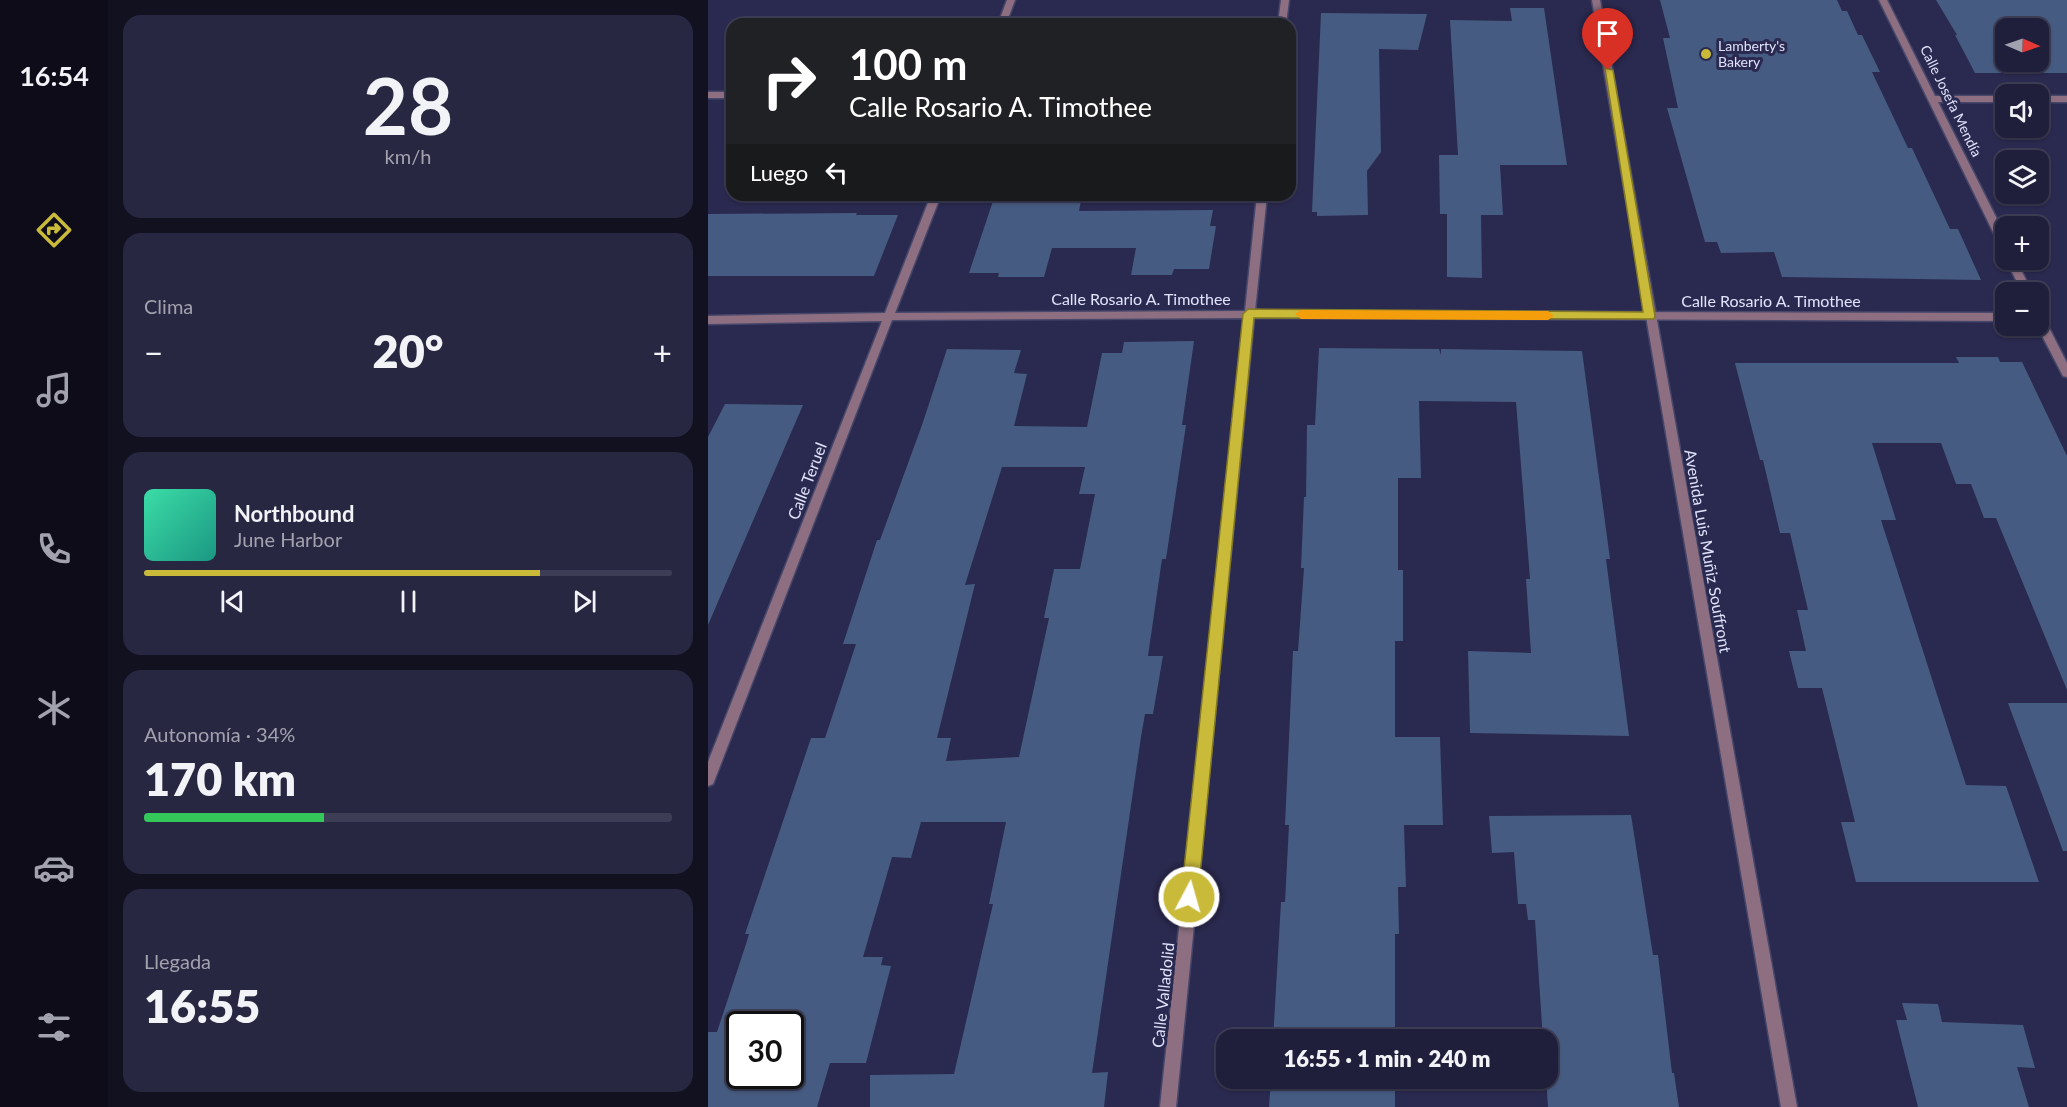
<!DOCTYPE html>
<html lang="es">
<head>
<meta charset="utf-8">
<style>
	body { margin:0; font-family:Lato,sans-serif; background:#282742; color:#f1f3f6; height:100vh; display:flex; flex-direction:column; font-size:22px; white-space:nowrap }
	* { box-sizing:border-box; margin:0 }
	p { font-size:20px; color:#a2a2af }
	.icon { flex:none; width:33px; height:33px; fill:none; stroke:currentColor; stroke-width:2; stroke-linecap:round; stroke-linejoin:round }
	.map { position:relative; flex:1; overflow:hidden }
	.sheet { display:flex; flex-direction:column; gap:15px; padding:15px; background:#121120; width:600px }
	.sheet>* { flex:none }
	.banner { position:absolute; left:18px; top:18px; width:570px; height:183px; border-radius:18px; box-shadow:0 2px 4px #0004,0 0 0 2px #3d3d55; background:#202124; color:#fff; overflow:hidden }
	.needle { width:39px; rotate:92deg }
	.buttons { position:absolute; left:1287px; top:18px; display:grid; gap:12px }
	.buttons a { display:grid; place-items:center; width:54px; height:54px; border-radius:12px; background:#201f3b; box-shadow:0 2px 4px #0004,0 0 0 2px #3d3d55; font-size:30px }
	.speed { position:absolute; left:18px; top:1011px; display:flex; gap:12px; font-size:30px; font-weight:700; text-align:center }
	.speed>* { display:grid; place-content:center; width:78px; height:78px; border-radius:50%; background:#201f3b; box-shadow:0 2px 4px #0004,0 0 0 2px #3d3d55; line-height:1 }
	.speed .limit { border:3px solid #111; border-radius:9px; background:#fff; color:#111 }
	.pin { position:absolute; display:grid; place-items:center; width:51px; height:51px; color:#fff; margin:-62px -26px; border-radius:50% 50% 50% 0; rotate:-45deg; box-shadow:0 0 6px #0007 }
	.pin .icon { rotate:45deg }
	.me { position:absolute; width:66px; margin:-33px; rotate:6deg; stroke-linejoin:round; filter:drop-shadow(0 0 4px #0008) }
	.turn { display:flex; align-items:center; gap:21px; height:126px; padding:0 24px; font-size:27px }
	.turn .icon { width:78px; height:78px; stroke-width:2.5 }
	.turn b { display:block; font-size:42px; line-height:51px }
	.then { display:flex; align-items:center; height:57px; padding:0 24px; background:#0003; gap:12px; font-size:22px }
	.big { font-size:45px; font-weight:800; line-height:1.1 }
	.sheet .widget { flex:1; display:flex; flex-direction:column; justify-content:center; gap:9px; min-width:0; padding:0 21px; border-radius:18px; background:#282742 }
	.sheet .dial { align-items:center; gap:0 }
	.dial b { font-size:78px; line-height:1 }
	.song { display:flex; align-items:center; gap:18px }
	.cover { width:72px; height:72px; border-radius:9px; background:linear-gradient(135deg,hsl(160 70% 55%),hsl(170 70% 35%)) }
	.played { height:6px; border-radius:3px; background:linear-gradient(90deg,#caba3a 75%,#3d3d55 75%) }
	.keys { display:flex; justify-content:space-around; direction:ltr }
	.heat { display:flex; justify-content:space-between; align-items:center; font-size:33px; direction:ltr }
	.charge { height:9px; border-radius:4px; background:linear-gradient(90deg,#34c759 34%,#3d3d55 0) }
	.trip { position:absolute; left:508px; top:1029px; width:342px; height:60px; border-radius:18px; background:#201f3b; box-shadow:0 2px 4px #0004,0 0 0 2px #3d3d55; font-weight:800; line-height:60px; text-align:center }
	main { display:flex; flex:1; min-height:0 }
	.dock { display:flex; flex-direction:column; width:108px; justify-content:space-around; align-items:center; background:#0d0c18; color:#a2a2af }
	.dock .icon { width:42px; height:42px }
	.dock .current { color:#caba3a }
	.dock b { font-size:27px; color:#f1f3f6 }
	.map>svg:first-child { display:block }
	.building { fill:#465b81; fill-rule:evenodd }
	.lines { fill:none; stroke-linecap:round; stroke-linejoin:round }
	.minor-casing { stroke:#47476b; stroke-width:3 }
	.tertiary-casing { stroke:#47476b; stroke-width:3 }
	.minor { fill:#8d6f81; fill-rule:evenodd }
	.tertiary { fill:#8d6f81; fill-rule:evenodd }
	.route { fill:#caba3a; stroke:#837926; stroke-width:1.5 }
	.slow { fill:#f59e0b }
	.poi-dot { fill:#caba3a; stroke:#2a294f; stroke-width:2 }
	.labels { text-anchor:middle; stroke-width:6; stroke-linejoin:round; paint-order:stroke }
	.far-poi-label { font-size:14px; fill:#e1e3fc; stroke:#2a294f; text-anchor:start }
	.far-street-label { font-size:14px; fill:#e1e3fc; stroke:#2a294f }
	.street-label { font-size:16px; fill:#e1e3fc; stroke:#2a294f }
</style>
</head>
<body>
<main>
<nav class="dock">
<b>16:54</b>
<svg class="icon current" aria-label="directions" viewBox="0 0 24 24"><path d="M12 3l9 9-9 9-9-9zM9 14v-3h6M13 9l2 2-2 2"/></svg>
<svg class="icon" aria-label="music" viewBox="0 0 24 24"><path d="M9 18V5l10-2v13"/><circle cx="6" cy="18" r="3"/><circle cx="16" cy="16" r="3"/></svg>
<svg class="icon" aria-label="phone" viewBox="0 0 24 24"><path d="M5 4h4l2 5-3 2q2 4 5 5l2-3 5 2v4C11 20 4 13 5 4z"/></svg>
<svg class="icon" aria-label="climate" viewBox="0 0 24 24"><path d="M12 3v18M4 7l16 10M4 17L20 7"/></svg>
<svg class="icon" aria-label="car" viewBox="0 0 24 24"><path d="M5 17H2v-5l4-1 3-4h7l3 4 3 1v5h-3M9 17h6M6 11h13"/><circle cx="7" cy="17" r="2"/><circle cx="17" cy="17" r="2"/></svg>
<svg class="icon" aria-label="filters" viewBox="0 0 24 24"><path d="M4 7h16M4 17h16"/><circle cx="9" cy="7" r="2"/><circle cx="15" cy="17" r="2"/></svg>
</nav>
<section class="sheet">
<div class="widget dial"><b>28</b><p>km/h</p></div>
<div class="widget"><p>Clima</p>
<div class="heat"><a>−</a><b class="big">20°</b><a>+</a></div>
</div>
<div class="widget">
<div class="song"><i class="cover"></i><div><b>Northbound</b><p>June Harbor</p></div></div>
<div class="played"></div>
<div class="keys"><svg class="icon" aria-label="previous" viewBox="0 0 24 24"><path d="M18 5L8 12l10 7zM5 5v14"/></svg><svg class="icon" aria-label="pause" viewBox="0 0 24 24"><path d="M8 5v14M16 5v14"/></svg><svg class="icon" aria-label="next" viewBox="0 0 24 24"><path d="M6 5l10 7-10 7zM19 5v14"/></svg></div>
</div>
<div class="widget"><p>Autonomía · 34%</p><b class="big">170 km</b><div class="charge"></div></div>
<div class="widget"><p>Llegada</p><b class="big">16:55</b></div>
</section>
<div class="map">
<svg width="1359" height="1107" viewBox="0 0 1359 1107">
	<rect width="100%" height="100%" fill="#2a294f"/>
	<!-- building -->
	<path class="building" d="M 952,0 L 1129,0 L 1134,11 L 1139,11 L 1150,35 L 1154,35 L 1172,72 L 1164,72 L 1200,148 L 1204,148 L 1242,229 L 1250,229 L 1273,280 L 1074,277 L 1066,252 L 1013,253 L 1009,242 L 997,242 L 959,108 L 970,108 L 955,38 L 962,38 Z
		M 1228,0 L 1359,0 L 1359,73 L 1267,73 L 1247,35 L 1249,35 ZM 1298,28 L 1330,28 L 1330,62 L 1298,62 Z
		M 802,8 L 836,8 L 859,165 L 792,165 L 795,215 L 773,215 L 774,278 L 739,277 L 739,214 L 732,214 L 731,155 L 750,155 L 742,20 L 804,21 Z
		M 613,13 L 719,14 L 710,50 L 671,49 L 673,152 L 659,171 L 660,215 L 609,216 L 609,212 L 604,212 Z
		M 287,195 L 359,195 L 358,201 L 373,201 L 371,211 L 505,210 L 502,226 L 508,226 L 501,269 L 466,269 L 464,275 L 423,275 L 428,248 L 344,248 L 336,277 L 290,277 L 291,273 L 261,273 Z
		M 149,213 L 148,215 L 190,215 L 166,276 L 0,276 L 0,214 Z
		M 486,341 L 474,425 L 478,425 L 458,559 L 454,559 L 440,656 L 455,656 L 445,714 L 437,714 L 433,737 L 384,1073 L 400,1072 L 396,1107 L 162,1107 L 162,1075 L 246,1074 L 285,904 L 281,904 L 298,822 L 213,822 L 203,858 L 184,857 L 155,957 L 175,957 L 173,965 L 183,966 L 158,1063 L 122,1063 L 109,1107 L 0,1107 L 0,1032 L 9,1032 L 38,944 L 41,934 L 37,934 L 103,738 L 117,738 L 148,644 L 135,644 L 169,540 L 172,540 L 214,425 L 239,349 L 313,350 L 306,373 L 319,374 L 306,426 L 379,427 L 394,353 L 414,353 L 416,342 ZM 294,467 L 377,467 L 371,494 L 387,494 L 372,569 L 346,569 L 336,618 L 341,618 L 311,757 L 238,761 L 243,738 L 229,738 L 267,584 L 257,585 ZM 32,1024 L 82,1024 L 82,1076 L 32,1076 Z
		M 611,348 L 731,349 L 733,355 L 733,349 L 874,351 L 902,559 L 898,559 L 921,736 L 762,733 L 760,651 L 823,653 L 818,579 L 822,579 L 808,402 L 711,401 L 713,478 L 690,478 L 690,570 L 695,570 L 695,641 L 687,641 L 687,737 L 732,737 L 735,825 L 696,825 L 698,887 L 690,887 L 691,934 L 687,934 L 687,1040 L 565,1040 L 573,902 L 577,902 L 581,825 L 577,825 L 585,651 L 590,651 L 596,568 L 593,568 L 596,497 L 598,497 L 599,425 L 607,425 Z
		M 1248,357 L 1290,357 L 1292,362 L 1314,362 L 1359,456 L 1359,690 L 1288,518 L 1276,518 L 1263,484 L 1248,484 L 1233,443 L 1164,443 L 1188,520 L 1173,520 L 1258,785 L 1298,786 L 1331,882 L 1148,882 L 1133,822 L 1147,822 L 1114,688 L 1090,688 L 1081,651 L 1098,651 L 1089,610 L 1100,610 L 1082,533 L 1072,533 L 1055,460 L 1052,460 L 1027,363 L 1251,363 Z
		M 17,404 L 95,405 L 0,625 L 0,437 Z
		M 1300,703 L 1359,703 L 1359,851 L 1355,851 Z
		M 923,815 L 945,955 L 950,955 L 964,1073 L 966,1073 L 971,1107 L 840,1107 L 838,1078 L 840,1078 L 840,1040 L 835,1040 L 827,920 L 820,920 L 818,904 L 810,904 L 806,852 L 784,853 L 781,816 Z
		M 1194,1003 L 1230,1004 L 1234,1022 L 1315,1025 L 1327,1068 L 1309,1067 L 1321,1107 L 1210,1107 L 1188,1020 L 1199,1020 Z
		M 563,1078 L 687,1078 L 687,1107 L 561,1107 Z"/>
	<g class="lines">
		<!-- minor casing -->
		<g class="minor-casing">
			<path id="minor" d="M 299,0 L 307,0 L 298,24 L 290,24 Z
				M 573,0 L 581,0 L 578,24 L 570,24 Z
				M 1171,0 L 1179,0 L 1227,96 L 1298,96 L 1298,102 L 1230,102 L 1298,237 L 1298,251 L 1293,248 Z
				M 0,92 L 24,92 L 24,98 L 0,98 Z
				M 1330,96 L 1359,96 L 1359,102 L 1330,102 Z
				M 223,195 L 233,195 L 187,313 L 537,311 L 549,195 L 559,195 L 547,311 L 1298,313 L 1298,321 L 546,318 L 468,1107 L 452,1107 L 536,318 L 184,320 L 7,779 L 5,784 L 0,786 L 0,762 L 174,321 L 0,324 L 0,316 L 177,313 Z
				M 1298,260 L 1308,260 L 1324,292 L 1314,292 Z
				M 1330,313 L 1334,314 L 1359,363 L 1359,377 L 1355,376 L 1329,326 Z"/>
		</g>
		<!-- tertiary casing -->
		<g class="tertiary-casing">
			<path id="tertiary" d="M 884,0 L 892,0 L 1089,1107 L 1073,1107 Z"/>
		</g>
		<!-- minor -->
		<use href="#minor" class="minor"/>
		<!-- tertiary -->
		<use href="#tertiary" class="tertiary"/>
	</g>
	<!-- route -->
	<path class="route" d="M 897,68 L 905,70 L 947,316 L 946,319 L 546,318 L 490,897 L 487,903 L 481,905 L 475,903 L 473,897 L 535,314 L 540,309 L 935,312 Z"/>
	<!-- slow -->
	<path class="slow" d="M 593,310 L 840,311 L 846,316 L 840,320 L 593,319 L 587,314 Z"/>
	<!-- markers -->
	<circle class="poi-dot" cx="998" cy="54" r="6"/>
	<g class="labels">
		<!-- far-poi labels -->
		<g class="far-poi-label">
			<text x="1010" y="51">Lamberty's<tspan x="1010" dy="16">Bakery</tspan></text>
		</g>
		<!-- far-street labels -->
		<g class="far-street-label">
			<text transform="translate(1243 101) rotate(64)" y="5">Calle Josefa Mendía</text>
		</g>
		<!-- street labels -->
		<g class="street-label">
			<text x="433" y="305">Calle Rosario A. Timothee</text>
			<text x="1063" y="307">Calle Rosario A. Timothee</text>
			<text transform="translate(99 481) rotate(-69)" y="6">Calle Teruel</text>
			<text transform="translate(1000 551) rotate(80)" y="6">Avenida Luis Muñiz Souffront</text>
			<text transform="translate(455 995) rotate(-84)" y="6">Calle Valladolid</text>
		</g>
	</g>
</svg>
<div class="buttons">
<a><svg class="needle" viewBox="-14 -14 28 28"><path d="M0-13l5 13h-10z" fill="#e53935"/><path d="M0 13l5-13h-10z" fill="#a2a2af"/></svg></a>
<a><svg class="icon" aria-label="sound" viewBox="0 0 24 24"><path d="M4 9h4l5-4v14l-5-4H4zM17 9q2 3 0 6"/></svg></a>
<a><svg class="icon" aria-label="layers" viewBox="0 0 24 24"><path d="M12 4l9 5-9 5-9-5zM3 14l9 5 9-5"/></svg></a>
<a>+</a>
<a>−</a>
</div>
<div class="speed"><div class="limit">30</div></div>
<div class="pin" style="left:900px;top:70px;background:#d93025"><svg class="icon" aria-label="arrive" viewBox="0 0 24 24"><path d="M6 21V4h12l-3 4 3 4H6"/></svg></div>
<svg class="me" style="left:481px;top:897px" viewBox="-20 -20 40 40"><circle r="17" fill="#caba3a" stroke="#fff" stroke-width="3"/><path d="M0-11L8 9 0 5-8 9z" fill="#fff"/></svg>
<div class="trip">16:55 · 1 min · 240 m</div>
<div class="banner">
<div class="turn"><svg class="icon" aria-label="right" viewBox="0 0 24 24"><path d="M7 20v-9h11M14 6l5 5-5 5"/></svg><div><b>100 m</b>Calle Rosario A. Timothee</div></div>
<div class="then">Luego<svg class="icon" aria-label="left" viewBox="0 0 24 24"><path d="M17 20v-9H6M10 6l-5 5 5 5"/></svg></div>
</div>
</div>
</main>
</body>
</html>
